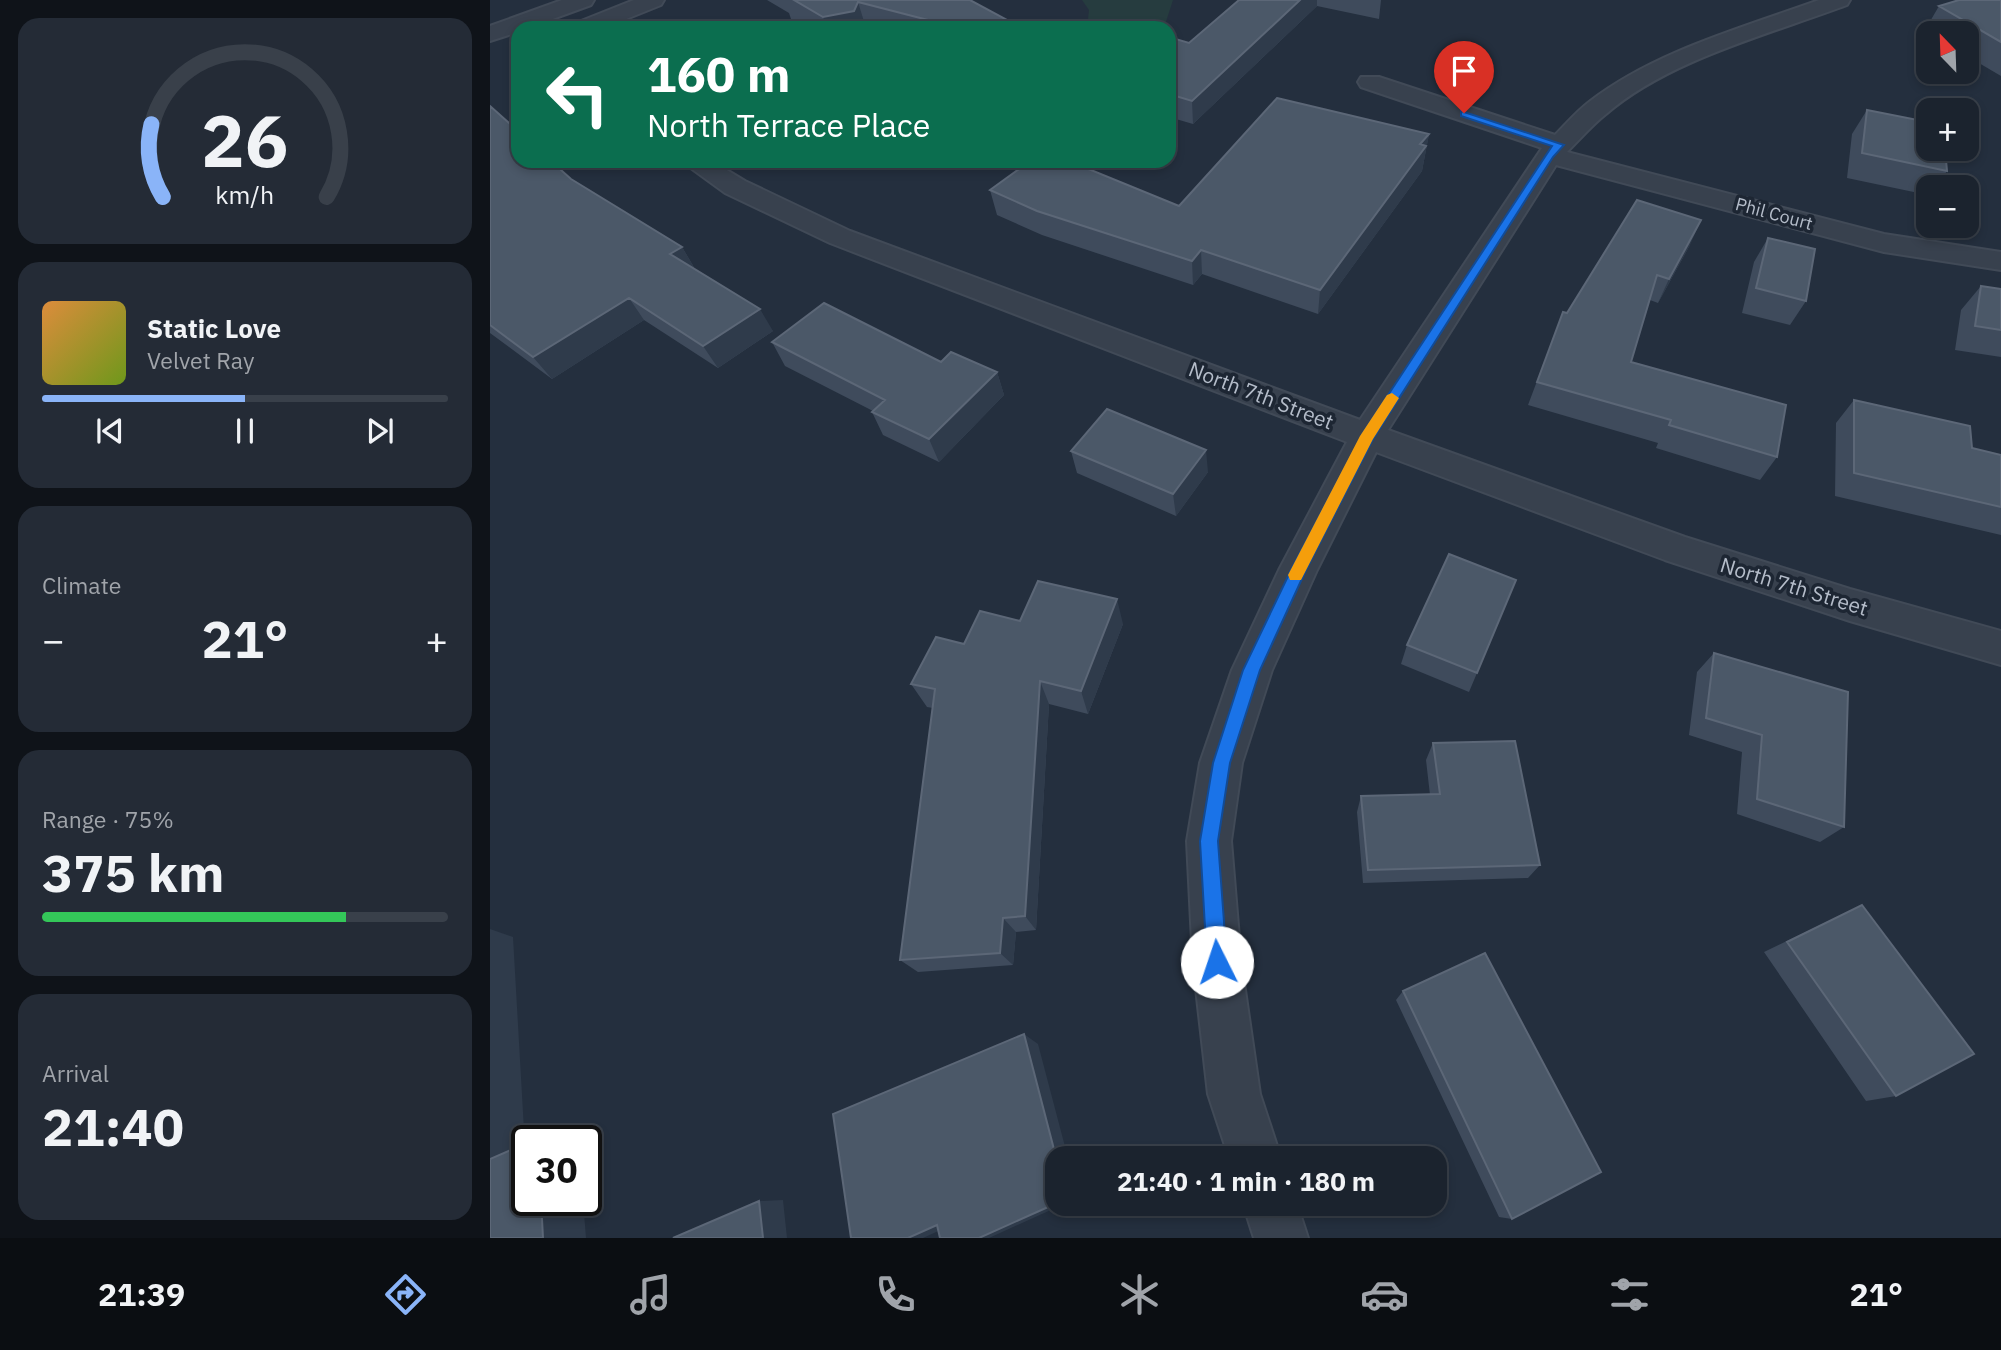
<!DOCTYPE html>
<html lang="en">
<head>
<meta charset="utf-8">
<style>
	body { margin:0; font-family:"IBM Plex Sans",sans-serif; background:#242b36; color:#f1f3f6; height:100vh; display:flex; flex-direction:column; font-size:26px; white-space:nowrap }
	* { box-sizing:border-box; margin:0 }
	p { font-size:23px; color:#a0a4aa }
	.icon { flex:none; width:38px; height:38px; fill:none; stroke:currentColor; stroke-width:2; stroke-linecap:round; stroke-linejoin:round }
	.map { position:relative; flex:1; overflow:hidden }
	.panel { display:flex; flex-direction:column; gap:18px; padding:18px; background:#0f1319; width:490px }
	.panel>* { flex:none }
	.guide { position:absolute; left:21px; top:21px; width:665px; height:147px; border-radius:21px; box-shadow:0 4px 10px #0003,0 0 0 2px #39404a; background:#0b6e4f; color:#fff; overflow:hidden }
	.needle { width:46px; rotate:337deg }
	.controls { position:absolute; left:1426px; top:21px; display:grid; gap:14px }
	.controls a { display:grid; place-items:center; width:63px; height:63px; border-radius:14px; background:#1b232e; box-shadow:0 4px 10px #0003,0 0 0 2px #39404a; font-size:35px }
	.speed { position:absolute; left:21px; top:1125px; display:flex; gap:14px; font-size:35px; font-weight:700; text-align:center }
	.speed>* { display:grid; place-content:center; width:91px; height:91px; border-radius:50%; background:#1b232e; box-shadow:0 4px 10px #0003,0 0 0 2px #39404a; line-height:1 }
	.speed .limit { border:4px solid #111; border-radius:10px; background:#fff; color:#111 }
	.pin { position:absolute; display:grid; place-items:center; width:60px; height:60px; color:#fff; margin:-72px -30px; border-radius:50% 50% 50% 0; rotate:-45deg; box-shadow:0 0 7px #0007 }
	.pin .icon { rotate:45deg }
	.me { position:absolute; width:77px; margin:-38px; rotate:356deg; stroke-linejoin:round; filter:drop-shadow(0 0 5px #0008) }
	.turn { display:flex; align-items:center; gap:24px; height:147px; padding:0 21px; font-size:32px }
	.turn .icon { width:91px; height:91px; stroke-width:2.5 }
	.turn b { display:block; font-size:49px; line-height:60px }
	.big { font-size:52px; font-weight:700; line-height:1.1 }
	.panel .card { flex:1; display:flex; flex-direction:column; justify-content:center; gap:10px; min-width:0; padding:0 24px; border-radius:21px; background:#242b36 }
	.panel .dial { align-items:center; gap:0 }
	.dial svg { height:182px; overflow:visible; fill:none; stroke:#39404a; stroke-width:7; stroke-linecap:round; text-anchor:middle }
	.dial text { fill:#f1f3f6; stroke:none }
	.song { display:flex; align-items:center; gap:21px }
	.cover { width:84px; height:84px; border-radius:10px; background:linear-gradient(135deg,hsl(30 70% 55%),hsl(80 70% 35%)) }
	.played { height:7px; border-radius:4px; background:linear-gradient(90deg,#8ab4f8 50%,#39404a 50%) }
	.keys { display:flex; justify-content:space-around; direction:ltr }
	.heat { display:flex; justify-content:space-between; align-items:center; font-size:38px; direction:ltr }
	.charge { height:10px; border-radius:5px; background:linear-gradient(90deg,#34c759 75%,#39404a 0) }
	.trip { position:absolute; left:555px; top:1146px; width:402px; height:70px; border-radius:21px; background:#1b232e; box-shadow:0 4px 10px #0003,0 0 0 2px #39404a; font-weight:700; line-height:70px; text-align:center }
	.tabs { display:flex; height:112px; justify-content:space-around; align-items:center; background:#0b0e12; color:#a0a4aa }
	.tabs .icon { width:49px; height:49px }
	.tabs .selected { color:#8ab4f8 }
	.tabs b { font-size:32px; color:#f1f3f6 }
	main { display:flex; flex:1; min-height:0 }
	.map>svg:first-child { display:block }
	.green { fill:#263c3f }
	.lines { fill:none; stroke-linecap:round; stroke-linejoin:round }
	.minor-casing { stroke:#414a57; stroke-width:4 }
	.minor { fill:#38414e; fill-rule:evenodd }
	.wall { fill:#3f4b5c }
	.shaded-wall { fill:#2f3b4b }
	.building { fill:#4b5868; stroke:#5c6777; stroke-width:2 }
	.route { fill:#1a73e8; stroke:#114b97; stroke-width:2 }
	.slow { fill:#f59e0b }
	.labels { text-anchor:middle; stroke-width:7; stroke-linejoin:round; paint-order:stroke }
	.far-street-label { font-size:18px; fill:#b4bcc9; stroke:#1d2633 }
	.street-label { font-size:21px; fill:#b4bcc9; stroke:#1d2633 }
</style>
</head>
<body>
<main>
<section class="panel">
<div class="card dial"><svg viewBox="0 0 100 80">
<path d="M14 69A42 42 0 1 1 86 69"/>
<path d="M14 69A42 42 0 0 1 9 37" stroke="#8ab4f8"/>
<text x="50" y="56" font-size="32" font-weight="700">26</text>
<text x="50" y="72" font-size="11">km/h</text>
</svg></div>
<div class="card">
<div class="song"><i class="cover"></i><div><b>Static Love</b><p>Velvet Ray</p></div></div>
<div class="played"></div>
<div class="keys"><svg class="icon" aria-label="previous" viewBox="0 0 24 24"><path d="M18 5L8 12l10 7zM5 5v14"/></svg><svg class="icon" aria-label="pause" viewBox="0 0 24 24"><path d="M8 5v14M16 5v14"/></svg><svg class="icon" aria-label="next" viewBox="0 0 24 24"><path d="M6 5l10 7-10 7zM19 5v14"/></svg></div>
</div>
<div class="card"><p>Climate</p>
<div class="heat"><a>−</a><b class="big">21°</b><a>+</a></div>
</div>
<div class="card"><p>Range · 75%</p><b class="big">375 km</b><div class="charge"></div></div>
<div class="card"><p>Arrival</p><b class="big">21:40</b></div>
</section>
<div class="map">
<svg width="1511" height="1238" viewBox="0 0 1511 1238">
	<rect width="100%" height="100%" fill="#242f3e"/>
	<!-- green -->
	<path class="green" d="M 592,0 L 683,0 L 674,28 L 597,28 L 599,10 Z"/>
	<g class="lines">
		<!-- minor casing -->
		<g class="minor-casing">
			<path id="minor" d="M 72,0 L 104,0 L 101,5 L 38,28 L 28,28 L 28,32 L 0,41 L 0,26 Z
				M 144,0 L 174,0 L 171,5 L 114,28 L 83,28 L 86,23 Z
				M 1329,0 L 1360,0 L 1357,5 C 1280,34 1178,60 1116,114 C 1102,125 1090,139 1077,152 L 1394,234 L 1511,252 L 1511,270 L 1394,252 L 1066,165 L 898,430 L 1195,537 L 1360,589 L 1511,631 L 1511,665 L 1360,621 L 1175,560 L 886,452 L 827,570 L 782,670 L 752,763 L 741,841 L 751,962 L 770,1094 L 791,1158 L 739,1158 L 718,1094 L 703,962 L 697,841 L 710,763 L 742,670 L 789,570 L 857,442 L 340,243 L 235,193 L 191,161 L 222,161 L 255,181 L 360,231 L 870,420 L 1052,148 L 871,87 L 868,82 L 871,77 L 889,77 L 1065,135 C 1076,124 1087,111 1099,102 C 1165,51 1252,28 1329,0 Z
				M 753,1204 L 807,1204 L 818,1238 L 764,1238 Z"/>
		</g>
		<!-- minor -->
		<use href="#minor" class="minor"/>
	</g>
	<!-- wall -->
	<path class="wall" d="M 277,0 L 480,0 L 532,28 L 304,28 L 299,13 Z
		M 749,0 L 891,0 L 889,19 L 827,6 L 703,124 L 679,117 L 679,37 L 699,43 Z
		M 1511,0 L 1511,76 L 1477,56 L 1477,33 L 1440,33 L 1435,30 L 1449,6 Z
		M 0,106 L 81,179 L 192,247 L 205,269 L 283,331 L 228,368 L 154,320 L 62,379 L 0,333 Z
		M 1377,110 L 1457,171 L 1446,187 L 1438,187 L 1438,195 L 1357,178 L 1362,134 Z
		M 939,134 L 932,171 L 828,314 L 712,274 L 703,285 L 552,235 L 507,215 L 500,190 L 689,206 Z
		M 1278,238 L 1316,301 L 1300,325 L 1252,313 L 1264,262 Z
		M 1200,245 L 1168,303 L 1160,300 L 1141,362 L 1287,457 L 1270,480 L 1166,448 L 1168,443 L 1038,405 L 1073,312 L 1077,313 Z
		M 1491,286 L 1511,289 L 1511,357 L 1465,350 L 1471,310 Z
		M 282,342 L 451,362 L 507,372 L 514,395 L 449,462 L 393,435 L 382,412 L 383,411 L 295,366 Z
		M 1364,400 L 1482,448 L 1511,455 L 1511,535 L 1345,496 L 1346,423 Z
		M 581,451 L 718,472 L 686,516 L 587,473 Z
		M 530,621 L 633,624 L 598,714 L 559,704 L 546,930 L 526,932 L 523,965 L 428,972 L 410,960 L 443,708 L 437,707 L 421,684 L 474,644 Z
		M 917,645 L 987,673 L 979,692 L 911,664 Z
		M 1224,653 L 1354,827 L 1330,842 L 1247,814 L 1252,752 L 1199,735 L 1207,672 Z
		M 943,743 L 1050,865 L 1038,878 L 873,883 L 867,812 L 871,796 L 940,795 L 936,760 Z
		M 1372,905 L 1406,1096 L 1376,1101 L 1274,952 Z
		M 913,991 L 1022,1219 L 1009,1217 L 906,1000 Z"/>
	<!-- shaded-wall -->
	<path class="shaded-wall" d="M 810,0 L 827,0 L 827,6 L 703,124 L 702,101 Z
		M 368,2 L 376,28 L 337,28 L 333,17 Z
		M 939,134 L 932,171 L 828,314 L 830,290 Z
		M 1211,220 L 1200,245 L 1168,303 L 1179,279 Z
		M 192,247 L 205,269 L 180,254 Z
		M 711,250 L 712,274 L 703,285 L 702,261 Z
		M 139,298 L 154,320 L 62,379 L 43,357 Z
		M 270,309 L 283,331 L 228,368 L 213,346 Z
		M 507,372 L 514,395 L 449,462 L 439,439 Z
		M 716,450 L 718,472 L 686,516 L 683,494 Z
		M 627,599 L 633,624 L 598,714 L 591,691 Z
		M 550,681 L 559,704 L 546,930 L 535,916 Z
		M 513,918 L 526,932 L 523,965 L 510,953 Z
		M 0,929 L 23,937 L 36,1165 L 0,1164 Z
		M 534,1034 L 548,1044 L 578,1158 L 567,1158 L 567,1161 Z
		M 48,1137 L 89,1140 L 89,1141 L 49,1141 Z
		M 51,1200 L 93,1200 L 96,1238 L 53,1238 Z
		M 293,1200 L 297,1238 L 273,1238 L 269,1201 Z
		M 567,1203 L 567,1204 L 574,1204 L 499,1238 L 489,1238 Z
		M 468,1222 L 433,1238 L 418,1238 L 447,1225 Z"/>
	<!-- building -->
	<path class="building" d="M 304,0 L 480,0 L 532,28 L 469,28 L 368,2 L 364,11 L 333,17 Z
		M 749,0 L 810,0 L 702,101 L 679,94 L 679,37 L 699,43 Z
		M 1469,0 L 1511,0 L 1511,42 L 1449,6 Z
		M 787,98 L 939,134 L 930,144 L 936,146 L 830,290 L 711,250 L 702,261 L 547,211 L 500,190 L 540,161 L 579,161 L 689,206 Z
		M 0,106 L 28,131 L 28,161 L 61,161 L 81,179 L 192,247 L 180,254 L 270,309 L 213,346 L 139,298 L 43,357 L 0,325 Z
		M 1377,110 L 1438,122 L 1438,149 L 1455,149 L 1457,171 L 1372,153 Z
		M 1147,200 L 1211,220 L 1179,279 L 1167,275 L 1141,362 L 1296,405 L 1287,457 L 1179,425 L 1181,420 L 1047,382 L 1073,312 L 1077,313 Z
		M 1278,238 L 1325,249 L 1316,301 L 1266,288 Z
		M 1491,286 L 1511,289 L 1511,330 L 1485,326 Z
		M 334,303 L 451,362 L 461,352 L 507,372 L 439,439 L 382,412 L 395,400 L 282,342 Z
		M 1364,400 L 1480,426 L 1482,448 L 1511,455 L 1511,507 L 1364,473 Z
		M 617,409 L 716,450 L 683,494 L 581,451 Z
		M 959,554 L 1026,580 L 987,673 L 917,645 Z
		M 548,581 L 627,599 L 591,691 L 550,681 L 535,916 L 513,918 L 510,953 L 410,960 L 445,689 L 421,684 L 446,637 L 474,644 L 490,611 L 530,621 Z
		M 1224,653 L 1358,692 L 1354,827 L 1267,799 L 1272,735 L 1216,718 Z
		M 1025,741 L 1050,865 L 878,870 L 871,796 L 950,794 L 943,743 Z
		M 1372,905 L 1484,1054 L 1406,1096 L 1297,942 Z
		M 995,953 L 1111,1172 L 1022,1219 L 913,991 Z
		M 534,1034 L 567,1161 L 567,1203 L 489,1238 L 450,1238 L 447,1225 L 418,1238 L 361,1238 L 343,1114 Z
		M 37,1143 L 37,1200 L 51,1200 L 53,1238 L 0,1238 L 0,1159 Z
		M 269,1201 L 273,1238 L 183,1238 Z"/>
	<!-- route -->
	<path class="route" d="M 971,111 L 1074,145 L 1063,157 L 883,439 L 816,570 L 770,670 L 740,763 L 728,841 L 737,962 L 734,969 L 727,972 L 720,969 L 717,962 L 710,841 L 723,763 L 753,670 L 801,570 L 873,433 L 1062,146 L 971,116 Z"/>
	<!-- slow -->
	<path class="slow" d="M 902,393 L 909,398 L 883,439 L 811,580 L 800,580 L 798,575 L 870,436 L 897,395 Z"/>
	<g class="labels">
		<!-- far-street labels -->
		<g class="far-street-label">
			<text transform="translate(1284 214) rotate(15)" y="6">Phil Court</text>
		</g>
		<!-- street labels -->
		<g class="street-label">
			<text transform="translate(771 396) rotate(21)" y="7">North 7th Street</text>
			<text transform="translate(1304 587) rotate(17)" y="7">North 7th Street</text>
		</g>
	</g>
</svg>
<div class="controls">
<a><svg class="needle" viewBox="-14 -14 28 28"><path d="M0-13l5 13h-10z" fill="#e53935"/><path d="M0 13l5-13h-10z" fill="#a0a4aa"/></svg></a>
<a>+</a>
<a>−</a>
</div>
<div class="speed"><div class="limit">30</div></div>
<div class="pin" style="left:974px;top:113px;background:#d93025"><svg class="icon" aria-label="arrive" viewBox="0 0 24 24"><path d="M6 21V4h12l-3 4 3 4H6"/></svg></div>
<svg class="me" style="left:727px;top:962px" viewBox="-20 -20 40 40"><circle r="19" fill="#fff"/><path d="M0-13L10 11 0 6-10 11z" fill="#1a73e8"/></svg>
<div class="trip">21:40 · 1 min · 180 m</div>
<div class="guide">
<div class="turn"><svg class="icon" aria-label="left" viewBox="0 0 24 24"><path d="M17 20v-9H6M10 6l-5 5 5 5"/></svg><div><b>160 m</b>North Terrace Place</div></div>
</div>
</div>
</main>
<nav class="tabs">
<b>21:39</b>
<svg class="icon selected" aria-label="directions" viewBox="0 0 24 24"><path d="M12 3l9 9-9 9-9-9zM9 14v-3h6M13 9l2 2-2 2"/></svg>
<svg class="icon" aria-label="music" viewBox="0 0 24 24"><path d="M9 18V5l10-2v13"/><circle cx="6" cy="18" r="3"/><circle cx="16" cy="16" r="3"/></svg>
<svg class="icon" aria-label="phone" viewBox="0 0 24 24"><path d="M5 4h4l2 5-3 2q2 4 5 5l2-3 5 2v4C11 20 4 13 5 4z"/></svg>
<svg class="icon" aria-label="climate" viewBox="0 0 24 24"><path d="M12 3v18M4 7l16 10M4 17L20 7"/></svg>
<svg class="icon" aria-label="car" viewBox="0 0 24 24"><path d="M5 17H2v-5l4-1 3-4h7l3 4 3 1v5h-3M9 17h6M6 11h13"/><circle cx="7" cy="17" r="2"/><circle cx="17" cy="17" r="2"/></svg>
<svg class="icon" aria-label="filters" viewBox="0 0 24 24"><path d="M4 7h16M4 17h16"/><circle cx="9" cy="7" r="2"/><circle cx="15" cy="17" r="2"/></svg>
<b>21°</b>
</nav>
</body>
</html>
